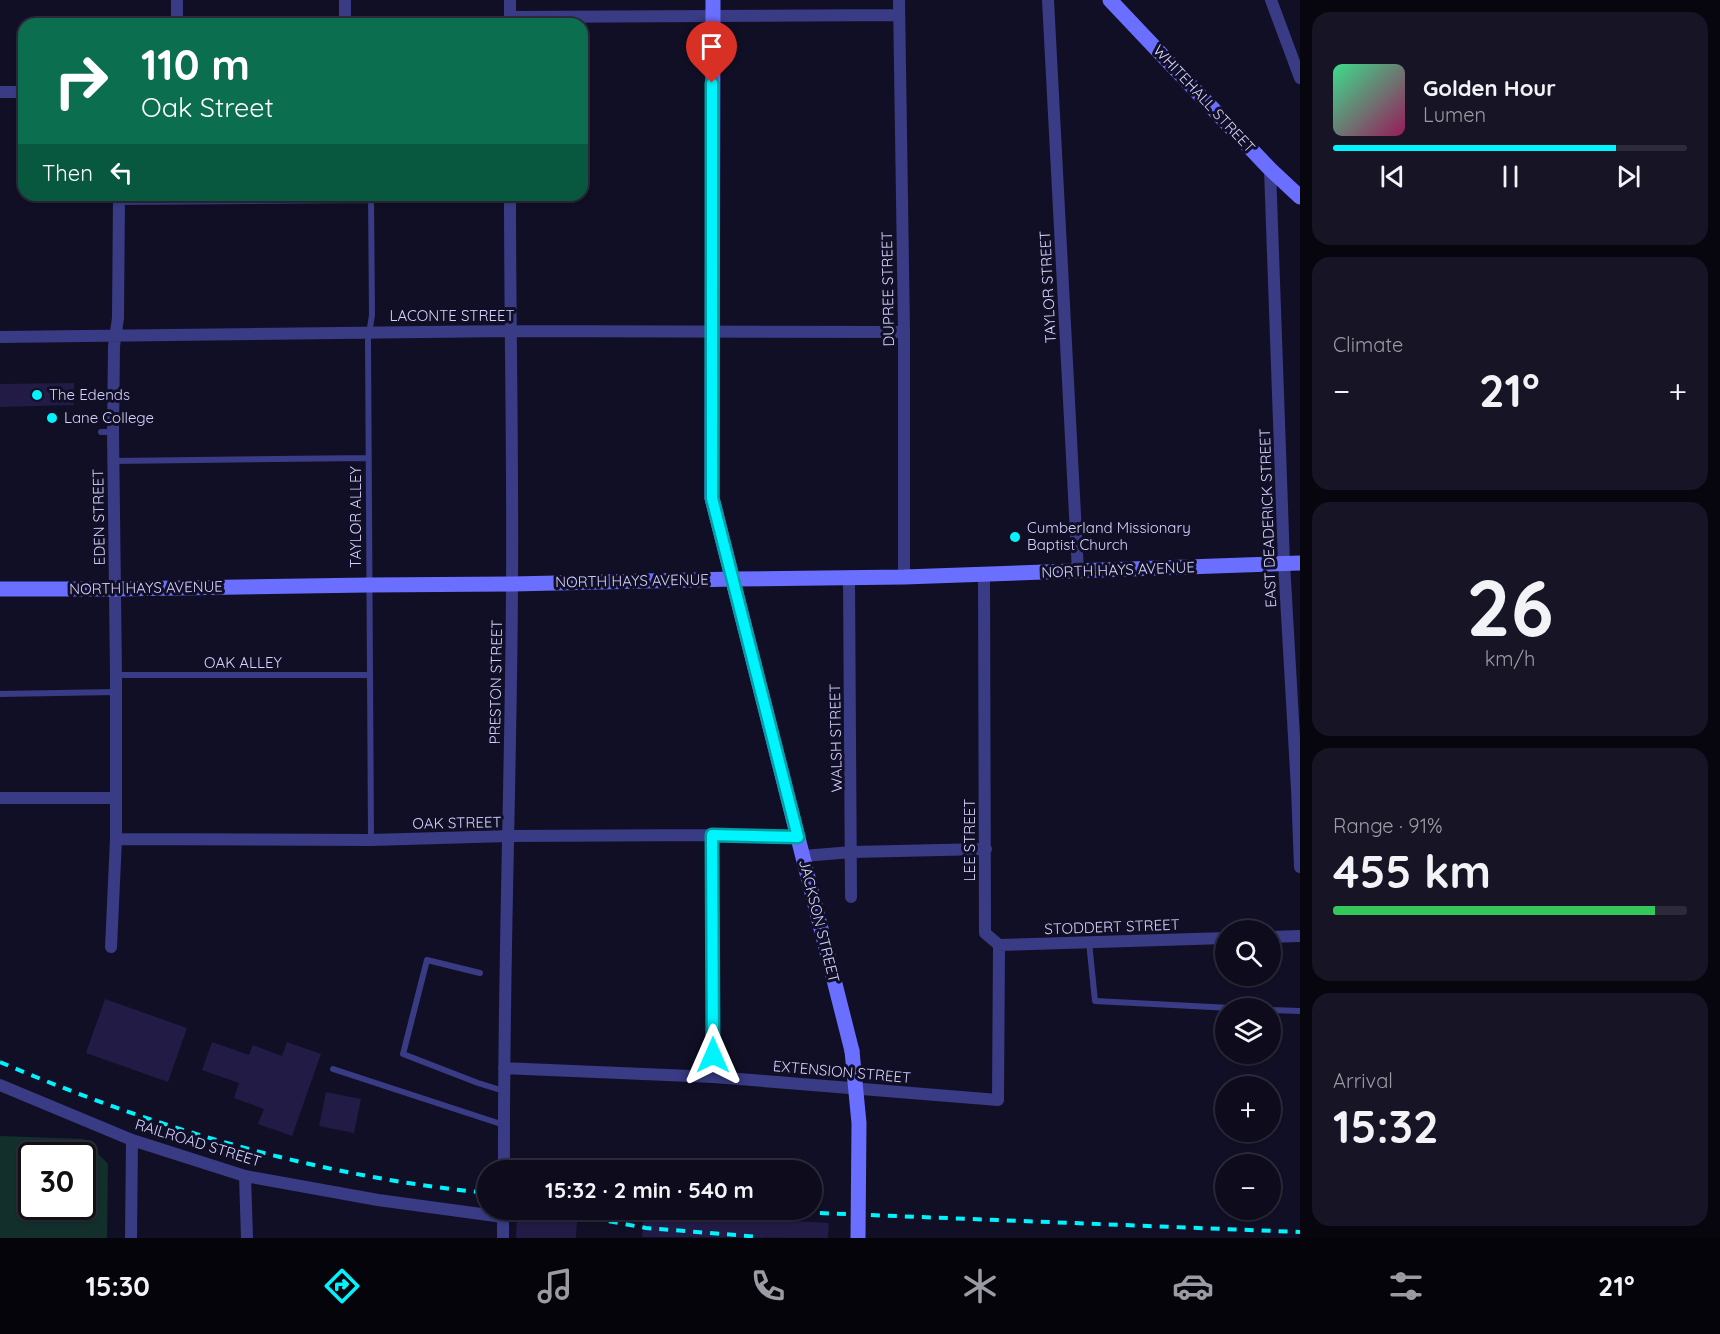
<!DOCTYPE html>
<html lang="en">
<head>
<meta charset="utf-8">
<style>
	body { margin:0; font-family:Quicksand,sans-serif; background:#161425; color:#f1f3f6; height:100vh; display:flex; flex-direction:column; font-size:22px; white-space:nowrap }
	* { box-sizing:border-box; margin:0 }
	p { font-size:20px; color:#9a9ba3 }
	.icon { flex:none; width:33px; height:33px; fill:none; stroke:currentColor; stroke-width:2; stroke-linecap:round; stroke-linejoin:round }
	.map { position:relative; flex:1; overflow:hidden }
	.panel { display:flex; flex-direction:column; gap:12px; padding:12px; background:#07060f; width:420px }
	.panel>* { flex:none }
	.hud { position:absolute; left:18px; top:18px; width:570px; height:183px; border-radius:18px; box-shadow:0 2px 4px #0004,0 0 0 2px #2d2b3b; background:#0b6e4f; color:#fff; overflow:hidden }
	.buttons { position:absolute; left:1215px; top:920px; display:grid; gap:12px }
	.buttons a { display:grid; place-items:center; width:66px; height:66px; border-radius:50%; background:#0d0b1c; box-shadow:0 2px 4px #0004,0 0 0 2px #2d2b3b; font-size:30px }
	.speed { position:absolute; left:18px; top:1142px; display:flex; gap:12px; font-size:30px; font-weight:700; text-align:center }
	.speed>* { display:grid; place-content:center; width:78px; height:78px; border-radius:50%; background:#0d0b1c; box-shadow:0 2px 4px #0004,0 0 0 2px #2d2b3b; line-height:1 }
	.speed .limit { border:3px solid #111; border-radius:9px; background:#fff; color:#111 }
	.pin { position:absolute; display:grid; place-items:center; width:51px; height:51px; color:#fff; margin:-62px -26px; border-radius:50% 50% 50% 0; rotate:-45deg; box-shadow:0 0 6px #0007 }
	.pin .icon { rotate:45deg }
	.me { position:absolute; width:66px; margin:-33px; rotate:0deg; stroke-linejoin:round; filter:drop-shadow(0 0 4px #0008) }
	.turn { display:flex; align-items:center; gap:21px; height:126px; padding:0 24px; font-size:27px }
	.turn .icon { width:78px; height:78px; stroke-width:2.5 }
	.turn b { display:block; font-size:42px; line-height:51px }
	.then { display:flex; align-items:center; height:57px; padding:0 24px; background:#0003; gap:12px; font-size:22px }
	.big { font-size:45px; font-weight:800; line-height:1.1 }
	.panel .card { flex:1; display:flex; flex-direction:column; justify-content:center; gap:9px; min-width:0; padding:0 21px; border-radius:18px; background:#161425 }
	.panel .dial { align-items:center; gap:0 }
	.dial b { font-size:78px; line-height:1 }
	.song { display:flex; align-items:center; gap:18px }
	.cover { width:72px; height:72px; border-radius:9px; background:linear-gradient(135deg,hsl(150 70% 55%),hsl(330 70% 35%)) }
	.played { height:6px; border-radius:3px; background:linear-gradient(90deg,#00f4fe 80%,#2d2b3b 80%) }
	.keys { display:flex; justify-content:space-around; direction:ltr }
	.heat { display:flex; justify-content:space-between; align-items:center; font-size:33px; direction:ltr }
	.charge { height:9px; border-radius:4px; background:linear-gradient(90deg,#34c759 91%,#2d2b3b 0) }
	.trip { position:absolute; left:477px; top:1160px; width:345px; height:60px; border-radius:30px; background:#0d0b1c; box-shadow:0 2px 4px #0004,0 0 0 2px #2d2b3b; font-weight:800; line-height:60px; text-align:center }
	.tab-bar { display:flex; height:96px; justify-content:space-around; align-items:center; background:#05040b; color:#9a9ba3 }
	.tab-bar .icon { width:42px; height:42px }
	.tab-bar .on { color:#00f4fe }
	.tab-bar b { font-size:27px; color:#f1f3f6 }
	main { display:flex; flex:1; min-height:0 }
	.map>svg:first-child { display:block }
	.green { fill:#122f2c; fill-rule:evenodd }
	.building { fill:#211b46 }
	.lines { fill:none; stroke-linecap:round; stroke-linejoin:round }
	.lane { stroke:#393b84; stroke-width:6 }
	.street { stroke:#393b84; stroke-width:12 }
	.secondary { stroke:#6a6fff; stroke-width:15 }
	.rail { stroke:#00f4fe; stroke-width:4; stroke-dasharray:9 8; stroke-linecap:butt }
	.secondary-bridge { stroke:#6a6fff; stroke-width:15 }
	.route-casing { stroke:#009fa5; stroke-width:15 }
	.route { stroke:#00f4fe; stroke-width:10 }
	.poi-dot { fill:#00f4fe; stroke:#110f25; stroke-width:2 }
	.labels { text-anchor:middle; stroke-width:6; stroke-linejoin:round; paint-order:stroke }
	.street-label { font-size:15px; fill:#d5d3ff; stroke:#110f25 }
	.poi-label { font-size:15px; fill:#d5d3ff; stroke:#110f25; text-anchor:start }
</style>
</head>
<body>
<main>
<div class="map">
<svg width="1300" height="1238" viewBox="0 0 1300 1238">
	<rect width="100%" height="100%" fill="#110f25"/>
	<!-- green -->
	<path class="green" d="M 0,1136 L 84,1139 L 108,1164 L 107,1238 L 0,1238 ZM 32,1155 L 82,1155 L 82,1206 L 32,1206 Z"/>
	<!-- building -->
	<path class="building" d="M 74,383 L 74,405 L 0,407 L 0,384 Z
		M 105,999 L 187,1028 L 168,1082 L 86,1053 Z
		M 212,1042 L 249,1055 L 253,1045 L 282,1056 L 287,1042 L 321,1054 L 292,1136 L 258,1124 L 264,1109 L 234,1098 L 239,1083 L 202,1070 Z
		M 326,1092 L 361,1099 L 354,1133 L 319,1126 Z
		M 517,1209 L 577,1221 L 576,1238 L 516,1238 Z
		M 644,1212 L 829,1223 L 828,1238 L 642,1237 Z"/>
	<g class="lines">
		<!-- lane -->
		<path class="lane" d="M 371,195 L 372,315 L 368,340 L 371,840
			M 119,202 L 371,200
			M 101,432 L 113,432
			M 113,461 L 368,458
			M 116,675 L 370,675
			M 0,694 L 116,692
			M 1089,942 L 1095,1001 L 1231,1008
			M 480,973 L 427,960 L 403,1054 L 478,1083 L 504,1091
			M 1270,1010 L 1300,1011
			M 333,1069 L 504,1125"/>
		<!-- street -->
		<path class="street" d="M 177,0 L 177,24
			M 345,0 L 345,24
			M 899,0 L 904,332 L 904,577
			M 1048,0 L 1078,572
			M 1271,0 L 1300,78
			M 510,17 L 899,15
			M 510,23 L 510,0
			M 0,92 L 24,92
			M 1270,169 L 1284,563 L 1297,789 L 1300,867
			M 0,337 L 510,331 L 904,332
			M 849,578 L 851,897
			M 0,798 L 116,798
			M 712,835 L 714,1077
			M 116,839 L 371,840 L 509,836 L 712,835 L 798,837
			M 803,856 L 852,852 L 986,849
			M 1270,937 L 1300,936
			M 999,945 L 1226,938
			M 111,947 L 116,839 L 116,675 L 113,432 L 114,346 L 118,318 L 119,195
			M 504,1068 L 714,1077 L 998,1100 L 999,945 L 985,933 L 984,574
			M 0,1085 L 132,1140 L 245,1176 L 378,1200 L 503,1217
			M 504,1170 C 503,976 511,781 512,587 C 513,456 510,326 510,195
			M 245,1176 L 247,1238
			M 131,1238 L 132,1140
			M 503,1238 L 503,1209"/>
		<!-- secondary -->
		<path class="secondary" d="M 713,0 L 712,498 L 852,1051
			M 1110,0 L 1270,169 L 1300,197
			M 0,589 L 115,589 L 369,585 L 512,584 L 734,579 L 904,577 L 1300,563"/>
		<!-- rail -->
		<path class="rail" d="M 0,1062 C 154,1128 320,1177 488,1193
			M 542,1209 L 646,1228 L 761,1237
			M 718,1209 L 1300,1232"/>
		<!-- secondary-bridge -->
		<path class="secondary-bridge" d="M 852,1051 L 859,1123 L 858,1238"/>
	</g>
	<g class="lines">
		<!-- route casing -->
		<g class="route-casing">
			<path id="route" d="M 712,83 L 712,498 L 798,837 L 712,835 L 713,1055"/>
		</g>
		<!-- route -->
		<use href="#route" class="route"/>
	</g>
	<!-- markers -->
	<g class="poi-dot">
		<circle cx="37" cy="395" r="6"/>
		<circle cx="52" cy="418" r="6"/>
		<circle cx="1015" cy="537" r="6"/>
	</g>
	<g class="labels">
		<!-- street labels -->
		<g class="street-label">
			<text transform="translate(1204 99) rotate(47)" y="5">WHITEHALL STREET</text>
			<text transform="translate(1048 287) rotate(-93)" y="5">TAYLOR STREET</text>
			<text transform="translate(888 289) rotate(-91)" y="5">DUPREE STREET</text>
			<text x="452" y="321">LACONTE STREET</text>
			<text transform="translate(99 517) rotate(-91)" y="5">EDEN STREET</text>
			<text transform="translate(356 517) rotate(-90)" y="5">TAYLOR ALLEY</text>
			<text transform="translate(1268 518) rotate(-92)" y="5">EAST DEADERICK STREET</text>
			<text transform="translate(1118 570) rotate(-2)" y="5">NORTH HAYS AVENUE</text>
			<text transform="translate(632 581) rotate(-1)" y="5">NORTH HAYS AVENUE</text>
			<text transform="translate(146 588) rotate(-1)" y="5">NORTH HAYS AVENUE</text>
			<text x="243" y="668">OAK ALLEY</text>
			<text transform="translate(496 682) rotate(-89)" y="5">PRESTON STREET</text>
			<text transform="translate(836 738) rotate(-91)" y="5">WALSH STREET</text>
			<text transform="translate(457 823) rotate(-1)" y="5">OAK STREET</text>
			<text transform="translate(970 840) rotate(-90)" y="5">LEE STREET</text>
			<text transform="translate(819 921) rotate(76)" y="5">JACKSON STREET</text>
			<text transform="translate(1112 927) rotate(-2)" y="5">STODDERT STREET</text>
			<text transform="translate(842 1072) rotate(5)" y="5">EXTENSION STREET</text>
			<text transform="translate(198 1143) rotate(17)" y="5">RAILROAD STREET</text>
		</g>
		<!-- poi labels -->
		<g class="poi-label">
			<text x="49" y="400">The Edends</text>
			<text x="64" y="423">Lane College</text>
			<text x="1027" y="533">Cumberland Missionary<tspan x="1027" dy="17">Baptist Church</tspan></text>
		</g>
	</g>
</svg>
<div class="buttons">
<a><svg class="icon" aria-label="search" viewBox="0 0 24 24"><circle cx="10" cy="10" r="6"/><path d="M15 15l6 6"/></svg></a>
<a><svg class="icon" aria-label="layers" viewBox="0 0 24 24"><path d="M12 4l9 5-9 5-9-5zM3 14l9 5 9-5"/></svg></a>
<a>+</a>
<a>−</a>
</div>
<div class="speed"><div class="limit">30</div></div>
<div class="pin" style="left:712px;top:83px;background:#d93025"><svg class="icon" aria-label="arrive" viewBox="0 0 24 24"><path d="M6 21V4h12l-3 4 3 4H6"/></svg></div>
<svg class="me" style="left:713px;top:1055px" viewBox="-20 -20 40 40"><path d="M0-17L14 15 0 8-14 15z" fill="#00f4fe" stroke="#fff" stroke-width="4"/></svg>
<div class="trip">15:32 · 2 min · 540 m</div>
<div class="hud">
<div class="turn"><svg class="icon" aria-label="right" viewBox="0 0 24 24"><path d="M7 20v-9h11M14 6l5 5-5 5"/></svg><div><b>110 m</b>Oak Street</div></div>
<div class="then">Then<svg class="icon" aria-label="left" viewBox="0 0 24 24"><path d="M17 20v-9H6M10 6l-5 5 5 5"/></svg></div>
</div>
</div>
<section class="panel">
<div class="card">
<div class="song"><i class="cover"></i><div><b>Golden Hour</b><p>Lumen</p></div></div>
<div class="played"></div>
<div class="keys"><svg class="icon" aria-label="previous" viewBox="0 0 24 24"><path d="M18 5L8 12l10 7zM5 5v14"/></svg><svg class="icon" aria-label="pause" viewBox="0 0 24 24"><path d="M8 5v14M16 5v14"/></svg><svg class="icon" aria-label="next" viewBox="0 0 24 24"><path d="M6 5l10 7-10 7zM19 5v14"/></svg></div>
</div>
<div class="card"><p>Climate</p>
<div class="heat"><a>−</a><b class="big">21°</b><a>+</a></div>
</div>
<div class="card dial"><b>26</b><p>km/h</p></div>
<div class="card"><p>Range · 91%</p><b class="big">455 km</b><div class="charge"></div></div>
<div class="card"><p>Arrival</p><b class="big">15:32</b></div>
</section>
</main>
<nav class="tab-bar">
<b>15:30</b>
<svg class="icon on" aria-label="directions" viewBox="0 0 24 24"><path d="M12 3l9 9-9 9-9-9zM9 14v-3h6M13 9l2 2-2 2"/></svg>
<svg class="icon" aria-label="music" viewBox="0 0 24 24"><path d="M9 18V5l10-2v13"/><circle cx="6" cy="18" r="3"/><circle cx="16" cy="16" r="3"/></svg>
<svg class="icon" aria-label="phone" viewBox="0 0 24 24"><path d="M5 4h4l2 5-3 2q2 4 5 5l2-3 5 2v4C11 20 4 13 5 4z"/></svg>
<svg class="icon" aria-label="climate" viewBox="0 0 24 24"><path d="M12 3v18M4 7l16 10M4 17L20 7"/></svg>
<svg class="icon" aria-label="car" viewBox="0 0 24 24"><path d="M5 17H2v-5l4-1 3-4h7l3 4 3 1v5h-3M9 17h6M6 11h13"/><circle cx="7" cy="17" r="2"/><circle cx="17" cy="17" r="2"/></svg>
<svg class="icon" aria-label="filters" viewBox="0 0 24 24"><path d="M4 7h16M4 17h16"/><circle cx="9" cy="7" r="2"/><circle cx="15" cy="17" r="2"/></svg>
<b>21°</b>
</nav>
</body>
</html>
